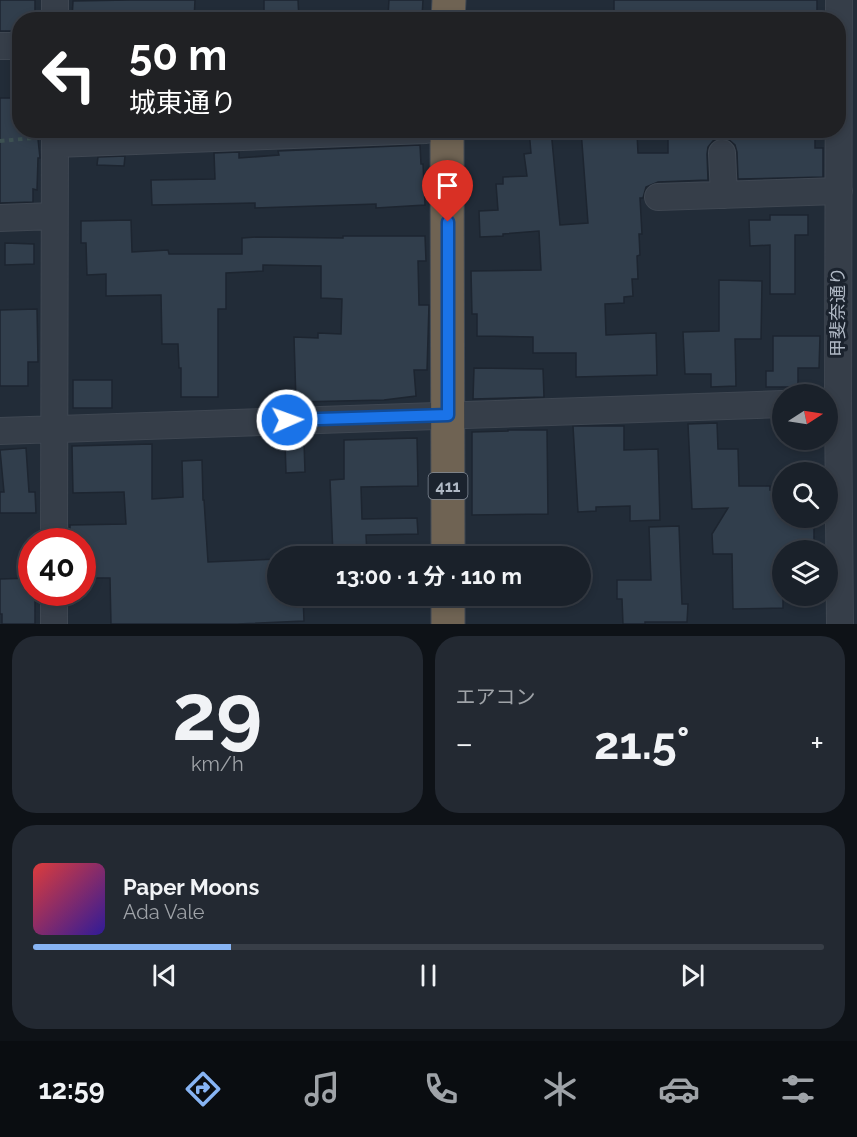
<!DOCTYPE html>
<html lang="ja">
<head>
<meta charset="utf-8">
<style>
	body { margin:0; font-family:Raleway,"Noto Sans JP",sans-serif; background:#232932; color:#f1f3f6; height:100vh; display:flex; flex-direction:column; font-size:22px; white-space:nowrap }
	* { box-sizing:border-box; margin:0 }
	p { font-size:20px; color:#9fa3a8 }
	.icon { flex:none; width:33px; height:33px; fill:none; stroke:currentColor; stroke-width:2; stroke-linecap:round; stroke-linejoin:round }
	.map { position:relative; height:624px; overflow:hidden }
	.drawer { display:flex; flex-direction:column; gap:12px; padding:12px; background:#0e1217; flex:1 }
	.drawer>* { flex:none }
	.guide { position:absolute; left:12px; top:12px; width:834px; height:126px; border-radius:24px; box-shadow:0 3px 9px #0003,0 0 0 2px #383e47; background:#202124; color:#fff; overflow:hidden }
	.needle { width:39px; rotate:78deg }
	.buttons { position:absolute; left:772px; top:384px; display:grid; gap:12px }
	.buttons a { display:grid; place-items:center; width:66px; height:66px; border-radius:50%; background:#1a212a; box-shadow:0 3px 9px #0003,0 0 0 2px #383e47; font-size:30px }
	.speed { position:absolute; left:18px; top:528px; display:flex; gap:12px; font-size:30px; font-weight:700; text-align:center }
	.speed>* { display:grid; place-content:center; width:78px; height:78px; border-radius:50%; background:#1a212a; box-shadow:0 3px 9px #0003,0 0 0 2px #383e47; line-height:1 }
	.speed .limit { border:9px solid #d22; background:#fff; color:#111 }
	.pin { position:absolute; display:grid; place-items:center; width:51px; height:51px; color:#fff; margin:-62px -26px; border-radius:50% 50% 50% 0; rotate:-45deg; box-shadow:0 0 6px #0007 }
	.pin .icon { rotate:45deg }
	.me { position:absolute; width:66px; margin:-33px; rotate:88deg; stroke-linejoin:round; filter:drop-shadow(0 0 4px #0008) }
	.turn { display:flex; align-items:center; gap:21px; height:126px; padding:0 18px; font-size:27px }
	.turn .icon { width:78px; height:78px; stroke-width:2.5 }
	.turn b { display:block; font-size:42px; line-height:51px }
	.big { font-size:45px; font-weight:700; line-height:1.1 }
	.drawer .tile { flex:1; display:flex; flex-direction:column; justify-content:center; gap:9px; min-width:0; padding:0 21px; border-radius:24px; background:#232932 }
	.drawer .dial { align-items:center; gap:0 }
	.dial b { font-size:78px; line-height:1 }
	.song { display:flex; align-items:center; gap:18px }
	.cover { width:72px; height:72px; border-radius:9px; background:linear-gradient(135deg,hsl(0 70% 55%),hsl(250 70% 35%)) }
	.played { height:6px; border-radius:3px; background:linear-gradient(90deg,#87b4f4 25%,#383e47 25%) }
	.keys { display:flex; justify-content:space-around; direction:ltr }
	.heat { display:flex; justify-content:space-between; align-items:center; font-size:33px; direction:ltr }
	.drawer .tiles { flex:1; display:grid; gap:12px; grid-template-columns:1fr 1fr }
	.tile:last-child { grid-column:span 2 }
	.trip { position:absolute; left:267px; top:546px; width:324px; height:60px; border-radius:30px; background:#1a212a; box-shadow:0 3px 9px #0003,0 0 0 2px #383e47; font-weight:700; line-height:60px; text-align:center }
	.menu { display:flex; height:96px; justify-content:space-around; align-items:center; background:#0a0d11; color:#9fa3a8 }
	.menu .icon { width:42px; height:42px }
	.menu .on { color:#87b4f4 }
	.menu b { font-size:27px; color:#f1f3f6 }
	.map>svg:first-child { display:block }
	.building { fill:#313e4c; stroke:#1d2530; stroke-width:1.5 }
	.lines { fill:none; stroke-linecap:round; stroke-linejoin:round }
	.minor-casing { stroke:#3f4752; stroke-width:28 }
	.highway-casing { stroke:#404954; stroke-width:35 }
	.path { stroke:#3d5152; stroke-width:4; stroke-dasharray:4.5 4.5; stroke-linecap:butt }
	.minor { stroke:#363e49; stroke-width:26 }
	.highway { stroke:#6f6353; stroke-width:33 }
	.route-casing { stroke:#114b97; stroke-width:15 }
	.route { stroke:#1a73e8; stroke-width:10 }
	.labels { text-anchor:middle; stroke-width:6; stroke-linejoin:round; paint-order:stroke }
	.shield { fill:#1b232e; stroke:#838c98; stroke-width:1.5 }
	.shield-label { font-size:16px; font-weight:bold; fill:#b0b9c5 }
	.street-label { font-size:18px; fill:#b0b9c5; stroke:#1b232e }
</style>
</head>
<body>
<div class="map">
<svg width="857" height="624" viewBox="0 0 857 624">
	<rect width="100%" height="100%" fill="#222c38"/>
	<!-- building -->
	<path class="building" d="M 0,0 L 35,0 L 35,20 L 20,20 L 20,31 L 0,31 Z
		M 130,0 L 195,0 L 194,20 L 72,20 L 73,1 Z
		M 264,0 L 298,0 L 299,20 L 264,20 Z
		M 389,0 L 423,0 L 422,17 L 388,16 Z
		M 614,0 L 817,0 L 817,20 L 614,20 Z
		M 0,98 L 19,98 L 20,130 L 37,130 L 40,158 L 38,158 L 37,190 L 33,189 L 33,202 L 0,203 Z
		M 529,130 L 551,130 L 560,225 L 588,223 L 581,130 L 616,130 L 616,135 L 637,134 L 638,153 L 668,153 L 668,130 L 815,130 L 815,148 L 823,148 L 823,177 L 738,179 L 737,152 L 735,145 L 728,139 L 721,138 L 713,141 L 708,147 L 707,154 L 708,180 L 658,182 L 646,187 L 643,198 L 640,198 L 642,234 L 639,234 L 640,255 L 637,256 L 638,279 L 632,279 L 633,296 L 624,297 L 624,303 L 605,304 L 606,335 L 656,333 L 657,375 L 576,377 L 576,353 L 533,353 L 533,337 L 477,336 L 477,314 L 472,314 L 471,271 L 541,270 L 539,231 L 503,234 L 503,236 L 480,237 L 479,211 L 498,210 L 496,184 L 503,184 L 503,177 L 527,176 L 524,154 L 531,153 Z
		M 420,145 L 421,164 L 423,164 L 425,205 L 376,208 L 376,204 L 255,208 L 255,203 L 152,205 L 151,180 L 215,179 L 214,153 L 239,152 L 239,158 L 279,155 L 278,151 Z
		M 125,156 L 124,166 L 97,165 L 98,157 Z
		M 770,215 L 808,215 L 808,235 L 795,235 L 795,294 L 770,294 L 770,245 L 750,246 L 749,220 L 770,220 Z
		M 131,220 L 132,252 L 168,250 L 169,254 L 242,254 L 242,238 L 256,237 L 343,238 L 343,236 L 425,236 L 426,261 L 418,261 L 419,305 L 429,305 L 427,370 L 414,370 L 416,396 L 384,400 L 296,402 L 294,337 L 318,338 L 318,333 L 341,334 L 342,299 L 321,298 L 321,266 L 263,265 L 263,271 L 226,273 L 226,309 L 218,309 L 218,397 L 181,397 L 181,368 L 179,368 L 178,344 L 162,344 L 161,295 L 106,296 L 106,274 L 87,275 L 86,243 L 81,243 L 81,221 Z
		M 5,243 L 34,244 L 34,264 L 5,265 Z
		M 719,280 L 762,281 L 761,339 L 735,339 L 736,386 L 711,387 L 711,374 L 685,374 L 683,332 L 719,331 Z
		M 37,309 L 38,362 L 28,362 L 28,386 L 0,386 L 0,310 Z
		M 773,336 L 820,336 L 819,368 L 798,368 L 798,387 L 766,387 L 766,371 L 773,371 Z
		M 474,368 L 543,369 L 544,397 L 473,399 Z
		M 73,380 L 112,380 L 112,408 L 73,408 Z
		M 717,423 L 718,449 L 738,449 L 739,486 L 770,486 L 770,490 L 783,491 L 783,518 L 814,518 L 814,550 L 783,550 L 783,608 L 733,609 L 732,554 L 713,554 L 712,534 L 728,508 L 692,509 L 688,424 Z
		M 573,426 L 624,426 L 624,450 L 658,449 L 660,520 L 630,521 L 630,506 L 596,507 L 596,511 L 578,512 Z
		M 508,430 L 547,430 L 548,514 L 472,515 L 472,432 L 508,431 Z
		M 417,438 L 418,486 L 361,487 L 362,519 L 417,518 L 418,534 L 366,535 L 367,556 L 333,556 L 330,480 L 344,479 L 344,440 Z
		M 285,442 L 304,442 L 305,472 L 286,473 Z
		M 152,444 L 152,499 L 183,497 L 182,461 L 202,460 L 203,500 L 204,500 L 208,562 L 278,559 L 278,596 L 303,596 L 304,621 L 237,624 L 111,624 L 110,578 L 82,578 L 82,542 L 70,542 L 70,525 L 126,524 L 124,492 L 73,493 L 72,446 Z
		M 26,448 L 29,492 L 35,492 L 36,513 L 0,513 L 0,492 L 4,492 L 0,450 Z
		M 679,526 L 682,604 L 688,604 L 687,622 L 645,622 L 645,624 L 623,624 L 622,599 L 617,599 L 617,580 L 651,580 L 649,527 Z
		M 32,578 L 32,592 L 35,592 L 35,624 L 2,624 L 2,614 L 0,614 L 0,579 Z"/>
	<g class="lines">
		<!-- minor casing -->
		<g class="minor-casing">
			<path id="minor" d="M 839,0 L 838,402 L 840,624
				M 55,20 L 55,0
				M 0,46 L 20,46
				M 55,144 L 426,130
				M 722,153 L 724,195
				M 658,197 L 839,191
				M 0,218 L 54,216
				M 0,431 L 783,404
				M 54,542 L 55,130
				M 54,624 L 54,592"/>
		</g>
		<!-- highway casing -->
		<g class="highway-casing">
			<path id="highway" d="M 448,20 L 449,0
				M 447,130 L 448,556
				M 448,624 L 448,596"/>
		</g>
		<!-- path -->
		<path class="path" d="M 0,141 L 33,138"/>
		<!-- minor -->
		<use href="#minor" class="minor"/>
		<!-- highway -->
		<use href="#highway" class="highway"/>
	</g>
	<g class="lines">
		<!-- route casing -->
		<g class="route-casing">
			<path id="route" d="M 287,420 L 448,415 L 448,222"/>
		</g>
		<!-- route -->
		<use href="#route" class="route"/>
	</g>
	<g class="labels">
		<!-- shield labels -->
		<rect class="shield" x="428.5" y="473" width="39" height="26" rx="4.5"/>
		<g class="shield-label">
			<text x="448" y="492">411</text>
		</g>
		<!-- street labels -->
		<g class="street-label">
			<text transform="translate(838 312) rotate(-90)" y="6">甲斐奈通り</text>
		</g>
	</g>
</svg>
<div class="buttons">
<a><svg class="needle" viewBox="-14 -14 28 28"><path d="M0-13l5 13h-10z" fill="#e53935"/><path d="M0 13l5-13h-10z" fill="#9fa3a8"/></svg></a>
<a><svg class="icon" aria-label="search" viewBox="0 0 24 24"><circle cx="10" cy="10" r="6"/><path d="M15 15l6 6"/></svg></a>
<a><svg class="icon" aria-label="layers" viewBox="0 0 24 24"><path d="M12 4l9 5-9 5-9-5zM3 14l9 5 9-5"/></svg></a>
</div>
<div class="speed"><div class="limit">40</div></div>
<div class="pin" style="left:448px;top:222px;background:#d93025"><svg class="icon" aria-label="arrive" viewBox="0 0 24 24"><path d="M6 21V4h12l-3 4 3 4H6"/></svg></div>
<svg class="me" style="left:287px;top:420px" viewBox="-20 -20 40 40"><circle r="17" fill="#1a73e8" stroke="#fff" stroke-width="3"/><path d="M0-11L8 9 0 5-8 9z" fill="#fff"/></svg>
<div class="trip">13:00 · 1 分 · 110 m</div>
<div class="guide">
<div class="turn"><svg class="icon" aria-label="left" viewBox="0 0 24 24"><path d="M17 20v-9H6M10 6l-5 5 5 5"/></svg><div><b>50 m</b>城東通り</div></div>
</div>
</div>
<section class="drawer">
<div class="tiles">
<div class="tile dial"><b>29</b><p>km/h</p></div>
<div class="tile"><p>エアコン</p>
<div class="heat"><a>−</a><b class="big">21.5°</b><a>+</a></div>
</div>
<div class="tile">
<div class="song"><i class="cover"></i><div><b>Paper Moons</b><p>Ada Vale</p></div></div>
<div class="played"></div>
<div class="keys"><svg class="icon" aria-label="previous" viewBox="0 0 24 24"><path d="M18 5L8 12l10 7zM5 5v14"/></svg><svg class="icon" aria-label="pause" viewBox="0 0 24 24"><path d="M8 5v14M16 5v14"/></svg><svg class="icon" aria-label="next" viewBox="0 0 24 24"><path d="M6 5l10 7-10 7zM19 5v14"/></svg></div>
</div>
</div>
</section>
<nav class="menu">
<b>12:59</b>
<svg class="icon on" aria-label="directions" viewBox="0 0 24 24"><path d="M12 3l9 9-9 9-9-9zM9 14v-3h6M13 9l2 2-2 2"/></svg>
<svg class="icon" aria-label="music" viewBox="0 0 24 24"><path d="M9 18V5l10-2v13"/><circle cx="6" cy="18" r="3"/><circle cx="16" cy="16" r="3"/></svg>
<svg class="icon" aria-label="phone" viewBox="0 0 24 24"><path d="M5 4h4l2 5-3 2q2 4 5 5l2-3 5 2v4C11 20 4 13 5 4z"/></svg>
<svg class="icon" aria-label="climate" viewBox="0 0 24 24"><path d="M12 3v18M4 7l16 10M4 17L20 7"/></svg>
<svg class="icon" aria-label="car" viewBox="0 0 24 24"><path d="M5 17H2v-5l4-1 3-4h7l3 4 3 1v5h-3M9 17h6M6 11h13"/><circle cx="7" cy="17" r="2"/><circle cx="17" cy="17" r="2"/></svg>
<svg class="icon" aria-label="filters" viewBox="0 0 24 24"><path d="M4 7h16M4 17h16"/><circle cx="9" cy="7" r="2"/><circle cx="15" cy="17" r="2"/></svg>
</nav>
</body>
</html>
